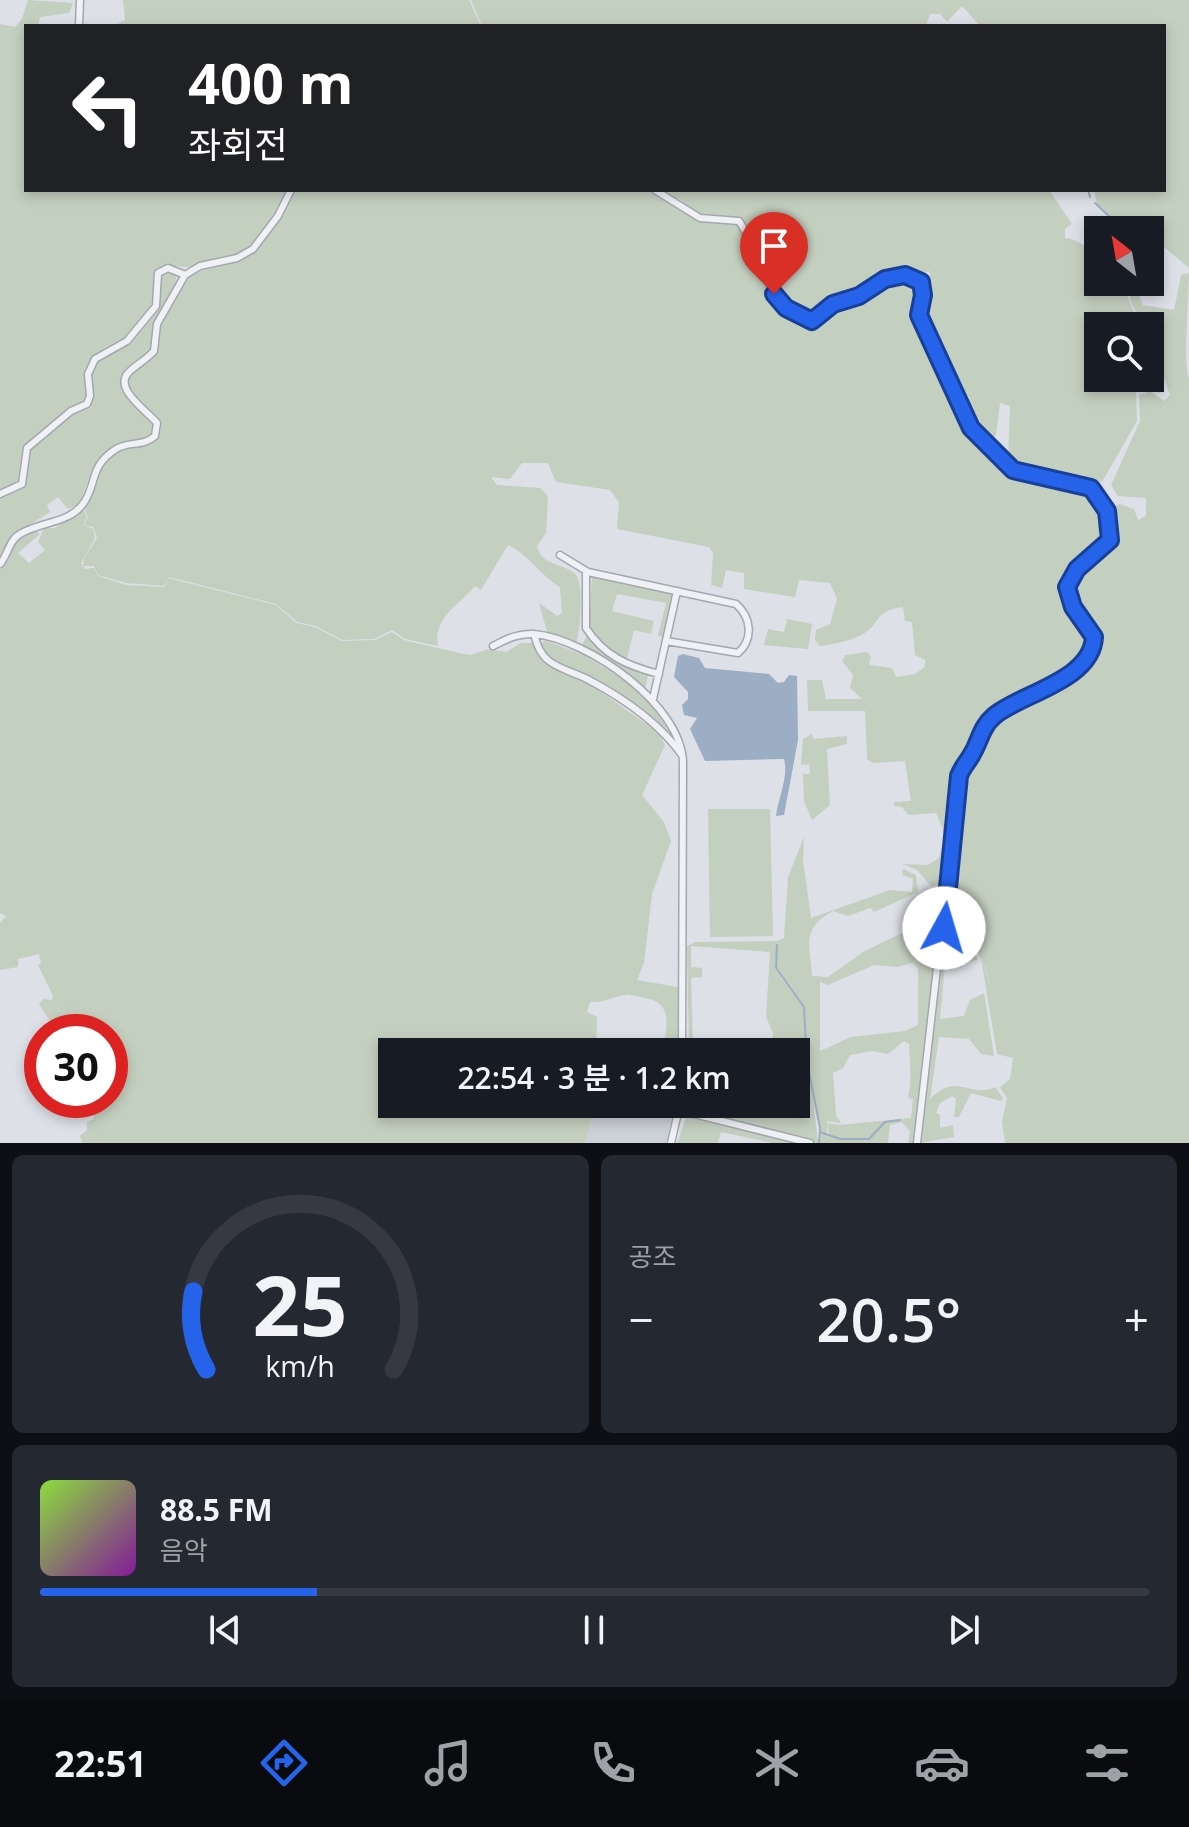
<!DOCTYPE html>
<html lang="ko">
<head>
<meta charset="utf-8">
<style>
	body { margin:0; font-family:"Open Sans","Noto Sans KR",sans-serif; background:#242831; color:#f1f3f6; height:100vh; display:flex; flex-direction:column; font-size:30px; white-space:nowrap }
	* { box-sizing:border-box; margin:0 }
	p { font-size:26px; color:#9ea1a6 }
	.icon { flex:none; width:44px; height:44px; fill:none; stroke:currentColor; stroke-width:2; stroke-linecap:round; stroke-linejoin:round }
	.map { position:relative; height:1143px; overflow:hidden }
	.drawer { display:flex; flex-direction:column; gap:12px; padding:12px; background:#0d0f14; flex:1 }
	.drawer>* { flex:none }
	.top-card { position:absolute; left:24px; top:24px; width:1142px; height:168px; border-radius:0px; box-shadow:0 4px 12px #0003; background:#202124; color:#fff; overflow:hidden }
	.needle { width:52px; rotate:329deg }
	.buttons { position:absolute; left:1084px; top:216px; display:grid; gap:16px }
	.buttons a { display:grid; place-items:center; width:80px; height:80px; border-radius:0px; background:#171b24; box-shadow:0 4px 12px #0003; font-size:40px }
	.speed { position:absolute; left:24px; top:1014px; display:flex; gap:16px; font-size:40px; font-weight:700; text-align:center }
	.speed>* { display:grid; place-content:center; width:104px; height:104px; border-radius:50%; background:#171b24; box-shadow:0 4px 12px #0003; line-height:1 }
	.speed .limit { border:12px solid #d22; background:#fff; color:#111 }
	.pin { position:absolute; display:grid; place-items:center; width:68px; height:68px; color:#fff; margin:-82px -34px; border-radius:50% 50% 50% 0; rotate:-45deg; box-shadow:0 0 8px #0007 }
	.pin .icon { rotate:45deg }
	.me { position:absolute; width:88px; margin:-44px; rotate:6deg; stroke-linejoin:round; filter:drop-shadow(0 0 6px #0008) }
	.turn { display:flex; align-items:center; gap:28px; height:168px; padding:0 32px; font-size:36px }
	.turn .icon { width:104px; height:104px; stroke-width:2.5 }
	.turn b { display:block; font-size:56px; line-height:68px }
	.big { font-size:60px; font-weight:600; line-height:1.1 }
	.drawer .tile { flex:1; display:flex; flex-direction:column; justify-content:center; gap:12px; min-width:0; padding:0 28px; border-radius:12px; background:#242831 }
	.drawer .dial { align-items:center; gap:0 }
	.dial svg { height:208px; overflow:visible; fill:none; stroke:#363941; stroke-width:7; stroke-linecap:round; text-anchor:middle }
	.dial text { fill:#f1f3f6; stroke:none }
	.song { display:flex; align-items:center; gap:24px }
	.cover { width:96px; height:96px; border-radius:12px; background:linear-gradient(135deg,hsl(90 70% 55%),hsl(290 70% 35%)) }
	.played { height:8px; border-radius:4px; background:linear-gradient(90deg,#2563eb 25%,#363941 25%) }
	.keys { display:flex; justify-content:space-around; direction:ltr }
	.heat { display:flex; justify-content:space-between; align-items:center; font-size:44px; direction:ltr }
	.drawer .tiles { flex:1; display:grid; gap:12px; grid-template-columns:1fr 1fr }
	.tile:last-child { grid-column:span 2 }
	.trip { position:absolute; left:378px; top:1038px; width:432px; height:80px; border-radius:0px; background:#171b24; box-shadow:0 4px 12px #0003; font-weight:600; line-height:80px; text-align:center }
	.tabs { display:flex; height:128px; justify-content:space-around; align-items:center; background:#090b0e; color:#9ea1a6 }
	.tabs .icon { width:56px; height:56px }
	.tabs .current { color:#2563eb }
	.tabs b { font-size:36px; color:#f1f3f6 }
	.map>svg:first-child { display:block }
	.built { fill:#ccd0d7 }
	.green { fill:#c3cfbf; fill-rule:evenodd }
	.water { fill:#9baec3 }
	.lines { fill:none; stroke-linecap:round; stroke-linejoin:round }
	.stream { stroke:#9baec3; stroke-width:2 }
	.street-casing { stroke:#a3a7af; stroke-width:9 }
	.street { stroke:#eff1f4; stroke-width:6 }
	.route-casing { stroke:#184099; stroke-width:20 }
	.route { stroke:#2563eb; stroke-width:14 }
</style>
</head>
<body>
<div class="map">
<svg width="1189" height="1143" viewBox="0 0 1189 1143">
	<rect width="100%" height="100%" fill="#dde0e6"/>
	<!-- built -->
	<path class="built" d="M 596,1104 L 649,1104 L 674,1109 L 666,1143 L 585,1143 Z"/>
	<!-- green -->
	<path class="green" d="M 28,0 L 73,3 L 69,13 L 40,17 L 38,26 L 26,26 L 26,190 L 289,190 C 266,238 242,265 187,267 C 176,267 166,263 157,270 L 153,305 L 131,334 L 104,348 L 90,362 L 85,402 L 24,447 L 17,485 L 0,492 L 0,24 L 15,27 L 22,19 Z
		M 123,0 L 469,0 L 481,26 L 114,26 L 125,20 Z
		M 471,0 L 1189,0 L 1189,268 L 1164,247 L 1150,244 L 1150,230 L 1121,230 L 1116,226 L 1138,227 L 1139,221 L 1115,221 L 1097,204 L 1094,190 L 1164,190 L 1164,26 L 980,26 L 962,6 L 947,22 L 940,14 L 930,14 L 926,26 L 482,26 Z
		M 293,190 L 652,190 L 659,198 L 673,202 L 698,220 L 734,220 L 741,227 C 756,263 766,312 809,323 L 833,307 L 903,277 L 917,283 C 921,295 916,302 917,313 C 923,350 974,451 1009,469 C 1029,480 1068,484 1092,490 L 1106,512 L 1108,541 C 1058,582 1053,583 1092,637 L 1080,661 L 1058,679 L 987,718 L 956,774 L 915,1143 L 908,1143 L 910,1131 L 902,1122 L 890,1125 L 888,1143 L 820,1143 L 820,1133 L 824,1133 L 821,1132 L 808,1062 L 805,1007 L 777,968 L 777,945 L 775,969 L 803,1007 L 818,1143 L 689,1112 L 686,1108 L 687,1104 L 796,1104 L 796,1052 L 771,1052 L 773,1033 L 766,1017 L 770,952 L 691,946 L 691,967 L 702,968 L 702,977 L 691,978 L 693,1042 L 734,1052 L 689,1052 L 687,946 L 695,942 L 777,941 L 784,938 L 788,877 L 804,837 L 803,860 L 811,918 L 890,890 L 912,892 L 913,879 L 902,875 L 903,869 L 916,875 L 918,892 L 874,912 L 870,908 L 848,916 L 833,911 C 801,929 810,943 812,976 L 828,977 L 863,952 L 908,930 L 918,912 L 939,900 L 938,884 L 931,886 L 917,870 L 903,864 L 928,865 L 939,858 L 945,834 L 936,813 L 908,815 L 902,807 L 894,806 L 894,802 L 911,801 L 905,761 L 873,763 L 867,759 L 865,711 L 808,711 L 807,680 L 822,680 L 826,699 L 862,699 L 850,688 L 853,675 L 842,661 L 845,655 L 867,652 L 871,657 L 869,665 L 892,668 L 896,677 L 915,674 L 925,667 L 925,660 L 915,655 L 912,622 L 905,621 L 903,607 C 874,611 881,623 863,634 C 854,640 831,645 820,646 L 815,640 L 816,630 L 830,624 L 837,599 L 830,583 L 799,580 L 795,597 L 744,589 L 744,573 L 726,570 L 722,588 L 711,585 L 713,553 L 709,547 L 617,529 L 619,502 L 610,490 L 556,482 L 548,463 L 522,463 L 510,479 L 491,477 L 497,485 L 540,488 L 548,496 L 546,533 L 537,546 C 541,567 564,562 576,575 C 584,584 580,633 576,644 L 548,635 L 539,603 L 557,616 L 562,613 L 560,587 C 540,575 529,555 508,545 L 481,590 L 475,586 C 460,605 433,616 438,646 L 405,639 L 392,630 L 374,639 L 342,640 L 316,626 L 297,622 L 276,604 L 169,577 L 164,586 L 126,583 L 98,575 L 94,566 L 83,566 L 84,558 L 97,538 L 93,527 L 84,525 L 88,517 L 83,506 C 90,489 96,468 110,456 C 127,442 148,452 161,432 C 160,408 127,403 128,376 L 152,356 L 163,316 L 192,274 L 248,256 ZM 913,963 L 918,968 L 918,1025 L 905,1031 L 851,1037 L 820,1051 L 820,982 L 828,985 L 874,965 L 897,967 ZM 904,1041 L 909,1044 C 910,1064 912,1078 908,1098 L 913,1099 L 911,1118 L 839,1125 L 827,1123 L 829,1135 L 827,1136 L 827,1121 L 841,1123 L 836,1115 L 833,1073 L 843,1068 L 850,1055 L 872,1051 L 888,1054 Z
		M 657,190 L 1049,190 L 1072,224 L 1065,229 L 1065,238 C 1088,240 1098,262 1098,282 L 1104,282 L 1109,290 L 1125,291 L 1140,326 L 1098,326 L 1098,378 L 1150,378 L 1150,350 L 1163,391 L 1160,393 L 1143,385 L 1136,392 L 1137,421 L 1102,482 C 1093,479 1093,484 1084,484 C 1061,484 1025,477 1008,462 L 1010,406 L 1000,403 L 996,435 L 989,443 L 973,427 L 921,314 L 923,301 L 932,287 L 929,271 L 918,276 L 906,272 L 889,276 L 809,318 L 776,295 L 740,218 L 704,217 L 681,200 Z
		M 166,270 L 175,272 L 177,282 L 155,323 L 151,350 L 123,377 L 123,385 L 155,425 L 153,436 L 110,450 L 90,475 L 79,505 L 68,509 L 58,497 L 47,505 L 50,512 L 20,531 L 0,561 L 0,496 L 23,487 L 29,450 L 66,417 L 91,407 L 89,375 L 95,362 L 127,342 L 157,308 L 160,299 L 158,283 Z
		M 1189,273 C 1189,291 1183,369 1189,378 L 1189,1143 L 1005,1143 L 1002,1122 L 1007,1098 L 1000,1087 L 1010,1079 L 1013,1058 L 997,1054 L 981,958 L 992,989 C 985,963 973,934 945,926 L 963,773 L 989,724 L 1063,682 L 1092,654 L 1097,643 C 1096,621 1067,610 1070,588 C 1073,566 1101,558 1112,542 L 1110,508 L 1120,504 L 1134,509 L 1138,520 L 1146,516 L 1146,498 L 1118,496 L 1111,485 L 1140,421 L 1139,395 L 1150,391 L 1164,401 L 1170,395 L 1150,340 L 1150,326 L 1144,326 L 1132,305 L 1126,282 L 1141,282 L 1139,295 L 1143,305 L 1174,310 L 1181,275 Z
		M 82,507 L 87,517 L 83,525 L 93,529 L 95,538 L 81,563 L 85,569 L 94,568 L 98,576 L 126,585 L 165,587 L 168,578 L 276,605 L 296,623 L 315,627 L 342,641 L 375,640 L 392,632 L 404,640 L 459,653 L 471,655 L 488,649 L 506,652 L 521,643 L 532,643 L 546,663 L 588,683 L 659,733 L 665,745 L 642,795 L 664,822 L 671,841 L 652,894 L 644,963 L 637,980 L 678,987 L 679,1052 L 663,1052 C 666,1028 675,1002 644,998 C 639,997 631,994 625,995 C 612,997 604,1003 590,1002 L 587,1012 L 597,1017 L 596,1052 L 392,1052 L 392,1104 L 596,1104 L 585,1143 L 82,1143 L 80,1136 L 87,1130 L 87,1122 L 94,1119 L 93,1100 L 110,1100 L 110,1032 L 57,1032 L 39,1004 L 43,999 L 52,1000 L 53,996 L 38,965 L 41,964 L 39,954 L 18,959 L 18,967 L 0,970 L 0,923 L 6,916 L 0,913 L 0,566 L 19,537 L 35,530 L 40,534 L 18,553 L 29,563 L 45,550 L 38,542 L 44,528 L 55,528 Z
		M 592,576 L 670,591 L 673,597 L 664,637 L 658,636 L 666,603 L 617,594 L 612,611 L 654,621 L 651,634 L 634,630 L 626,662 L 600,642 L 589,629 Z
		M 787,619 L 812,624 L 808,649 L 764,645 L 768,629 L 784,632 Z
		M 587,635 L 615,661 L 648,675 L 645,689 L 586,649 L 582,645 Z
		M 544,640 L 584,655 L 638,689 L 677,738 L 674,740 L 636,709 L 549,658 L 541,646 Z
		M 812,734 L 813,739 L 847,736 L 847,744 L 827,749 L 830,805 L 812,820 L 804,801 L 803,774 L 810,774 L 809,764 L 801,765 L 803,739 Z
		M 708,809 L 770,809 L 773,936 L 710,937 Z
		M 945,929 L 973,948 L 978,960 L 945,965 L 940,1019 L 964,1016 L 970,1000 L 984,993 L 994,1056 L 981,1054 L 969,1039 L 939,1037 L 930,1099 C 958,1071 968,1099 995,1087 L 1003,1098 L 1001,1101 L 971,1093 L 959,1117 L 954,1117 L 956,1099 L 952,1096 L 940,1103 L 936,1113 L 940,1115 L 940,1128 L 953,1125 L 954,1137 L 918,1143 Z
		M 687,1115 L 802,1143 L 773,1143 L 721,1132 L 718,1143 L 677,1143 Z"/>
	<!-- water -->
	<path class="water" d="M 683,654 L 699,658 L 705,668 L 769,674 L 778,683 L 784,682 L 789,675 L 797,676 L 798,740 L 784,815 L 776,816 C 778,798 789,777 784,759 L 705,761 L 690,729 L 697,718 L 684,715 L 682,705 L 688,699 L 688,692 L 674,677 L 678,656 Z"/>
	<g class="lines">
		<!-- stream -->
		<path class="stream" d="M 1088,190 L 1090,197
			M 1095,203 L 1115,222 L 1137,225
			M 777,945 L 776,968 L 804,1007 L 807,1062 L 820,1128 L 819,1143
			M 820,1132 L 840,1139 L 869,1139 L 885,1122 L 900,1120"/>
		<!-- street casing -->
		<g class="street-casing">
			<path id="street" d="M 79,26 L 80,0
				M 655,190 L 700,218 L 739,221 C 757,245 774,331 817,320 C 835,304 842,304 862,294 C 883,283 896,267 921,282 L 923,295 L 919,315 L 971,428 L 1013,470 L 1091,488 L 1107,511 L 1110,540 L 1077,569 L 1067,587 L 1073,607 L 1094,637 C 1092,681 1019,694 994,716 C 981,727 980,741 972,755 C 968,762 962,767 959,776 L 917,1143
				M 0,494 L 22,484 L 27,448 L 71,411 L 87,404 L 90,396 L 88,374 L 95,359 L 127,341 L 156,306 L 158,273 L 168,268 L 185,275
				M 560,555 L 588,572 L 736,604 C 751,617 754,639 738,653 L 666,641
				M 0,564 C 8,555 9,540 20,534 C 41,521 71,524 85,501 C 97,481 90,466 116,449 C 128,441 143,447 155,436 L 157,423 C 148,412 112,388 129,372 C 137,364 146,360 154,351 L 157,324 L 185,275 L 200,266 L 237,258 L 253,249 L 278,216 L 291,190
				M 586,571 L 586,628 C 604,656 628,666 659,674
				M 534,634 C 537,645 540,654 549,661 C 561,670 576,673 589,680 C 623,698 660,724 682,755
				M 493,646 C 507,639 518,633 534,634 C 588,639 682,705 683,763 L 682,1052
				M 653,699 L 677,591
				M 678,1110 L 810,1143
				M 671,1143 L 680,1104"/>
		</g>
		<!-- street -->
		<use href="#street" class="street"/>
	</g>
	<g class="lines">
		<!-- route casing -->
		<g class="route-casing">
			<path id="route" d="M 774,294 L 786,308 L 812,321 L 833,304 L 859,296 L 885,279 L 905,275 L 921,282 L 923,295 L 919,315 L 971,428 L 1013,470 L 1091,488 L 1107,511 L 1110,540 L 1077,569 L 1067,587 L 1073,607 L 1094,637 C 1092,681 1019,694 994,716 C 981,727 980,741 972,754 C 968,762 962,767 959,776 L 944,928"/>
		</g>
		<!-- route -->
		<use href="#route" class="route"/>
	</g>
</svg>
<div class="buttons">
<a><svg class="needle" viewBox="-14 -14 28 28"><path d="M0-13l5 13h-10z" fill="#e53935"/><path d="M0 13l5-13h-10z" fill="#9ea1a6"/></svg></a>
<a><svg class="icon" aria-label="search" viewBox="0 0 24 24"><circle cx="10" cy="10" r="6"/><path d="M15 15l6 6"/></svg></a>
</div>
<div class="speed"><div class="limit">30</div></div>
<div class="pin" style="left:774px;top:294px;background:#d93025"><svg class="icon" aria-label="arrive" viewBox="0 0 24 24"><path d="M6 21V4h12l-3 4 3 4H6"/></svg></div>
<svg class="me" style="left:944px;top:928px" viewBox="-20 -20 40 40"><circle r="19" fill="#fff"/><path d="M0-13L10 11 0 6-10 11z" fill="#2563eb"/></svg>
<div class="trip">22:54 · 3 분 · 1.2 km</div>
<div class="top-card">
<div class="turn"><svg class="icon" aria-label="left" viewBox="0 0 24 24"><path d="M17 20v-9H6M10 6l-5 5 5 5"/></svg><div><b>400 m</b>좌회전</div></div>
</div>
</div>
<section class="drawer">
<div class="tiles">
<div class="tile dial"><svg viewBox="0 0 100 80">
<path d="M14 69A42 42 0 1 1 86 69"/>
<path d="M14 69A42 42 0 0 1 9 39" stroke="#2563eb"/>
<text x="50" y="56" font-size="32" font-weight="700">25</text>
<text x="50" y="72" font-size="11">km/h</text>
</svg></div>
<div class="tile"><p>공조</p>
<div class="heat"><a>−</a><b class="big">20.5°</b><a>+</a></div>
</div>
<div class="tile">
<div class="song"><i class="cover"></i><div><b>88.5 FM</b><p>음악</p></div></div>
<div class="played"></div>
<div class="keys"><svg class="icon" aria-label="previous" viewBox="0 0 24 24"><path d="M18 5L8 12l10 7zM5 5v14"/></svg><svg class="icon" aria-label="pause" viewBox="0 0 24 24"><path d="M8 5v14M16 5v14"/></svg><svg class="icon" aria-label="next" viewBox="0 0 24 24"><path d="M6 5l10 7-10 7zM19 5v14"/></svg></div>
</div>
</div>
</section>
<nav class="tabs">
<b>22:51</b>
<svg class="icon current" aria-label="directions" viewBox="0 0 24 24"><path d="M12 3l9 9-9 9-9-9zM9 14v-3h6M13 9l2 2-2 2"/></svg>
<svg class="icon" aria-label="music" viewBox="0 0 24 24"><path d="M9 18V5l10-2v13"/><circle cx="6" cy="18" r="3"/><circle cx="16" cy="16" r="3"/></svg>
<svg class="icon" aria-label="phone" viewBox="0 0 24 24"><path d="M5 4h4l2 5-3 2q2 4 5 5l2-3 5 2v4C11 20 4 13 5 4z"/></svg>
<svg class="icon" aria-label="climate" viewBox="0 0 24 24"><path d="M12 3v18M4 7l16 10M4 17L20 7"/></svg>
<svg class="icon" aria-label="car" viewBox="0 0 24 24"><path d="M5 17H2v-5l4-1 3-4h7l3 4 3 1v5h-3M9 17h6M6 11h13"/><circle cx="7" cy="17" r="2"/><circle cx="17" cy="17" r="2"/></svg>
<svg class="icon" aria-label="filters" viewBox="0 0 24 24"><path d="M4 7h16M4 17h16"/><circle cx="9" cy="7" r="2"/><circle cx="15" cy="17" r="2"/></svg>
</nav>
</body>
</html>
